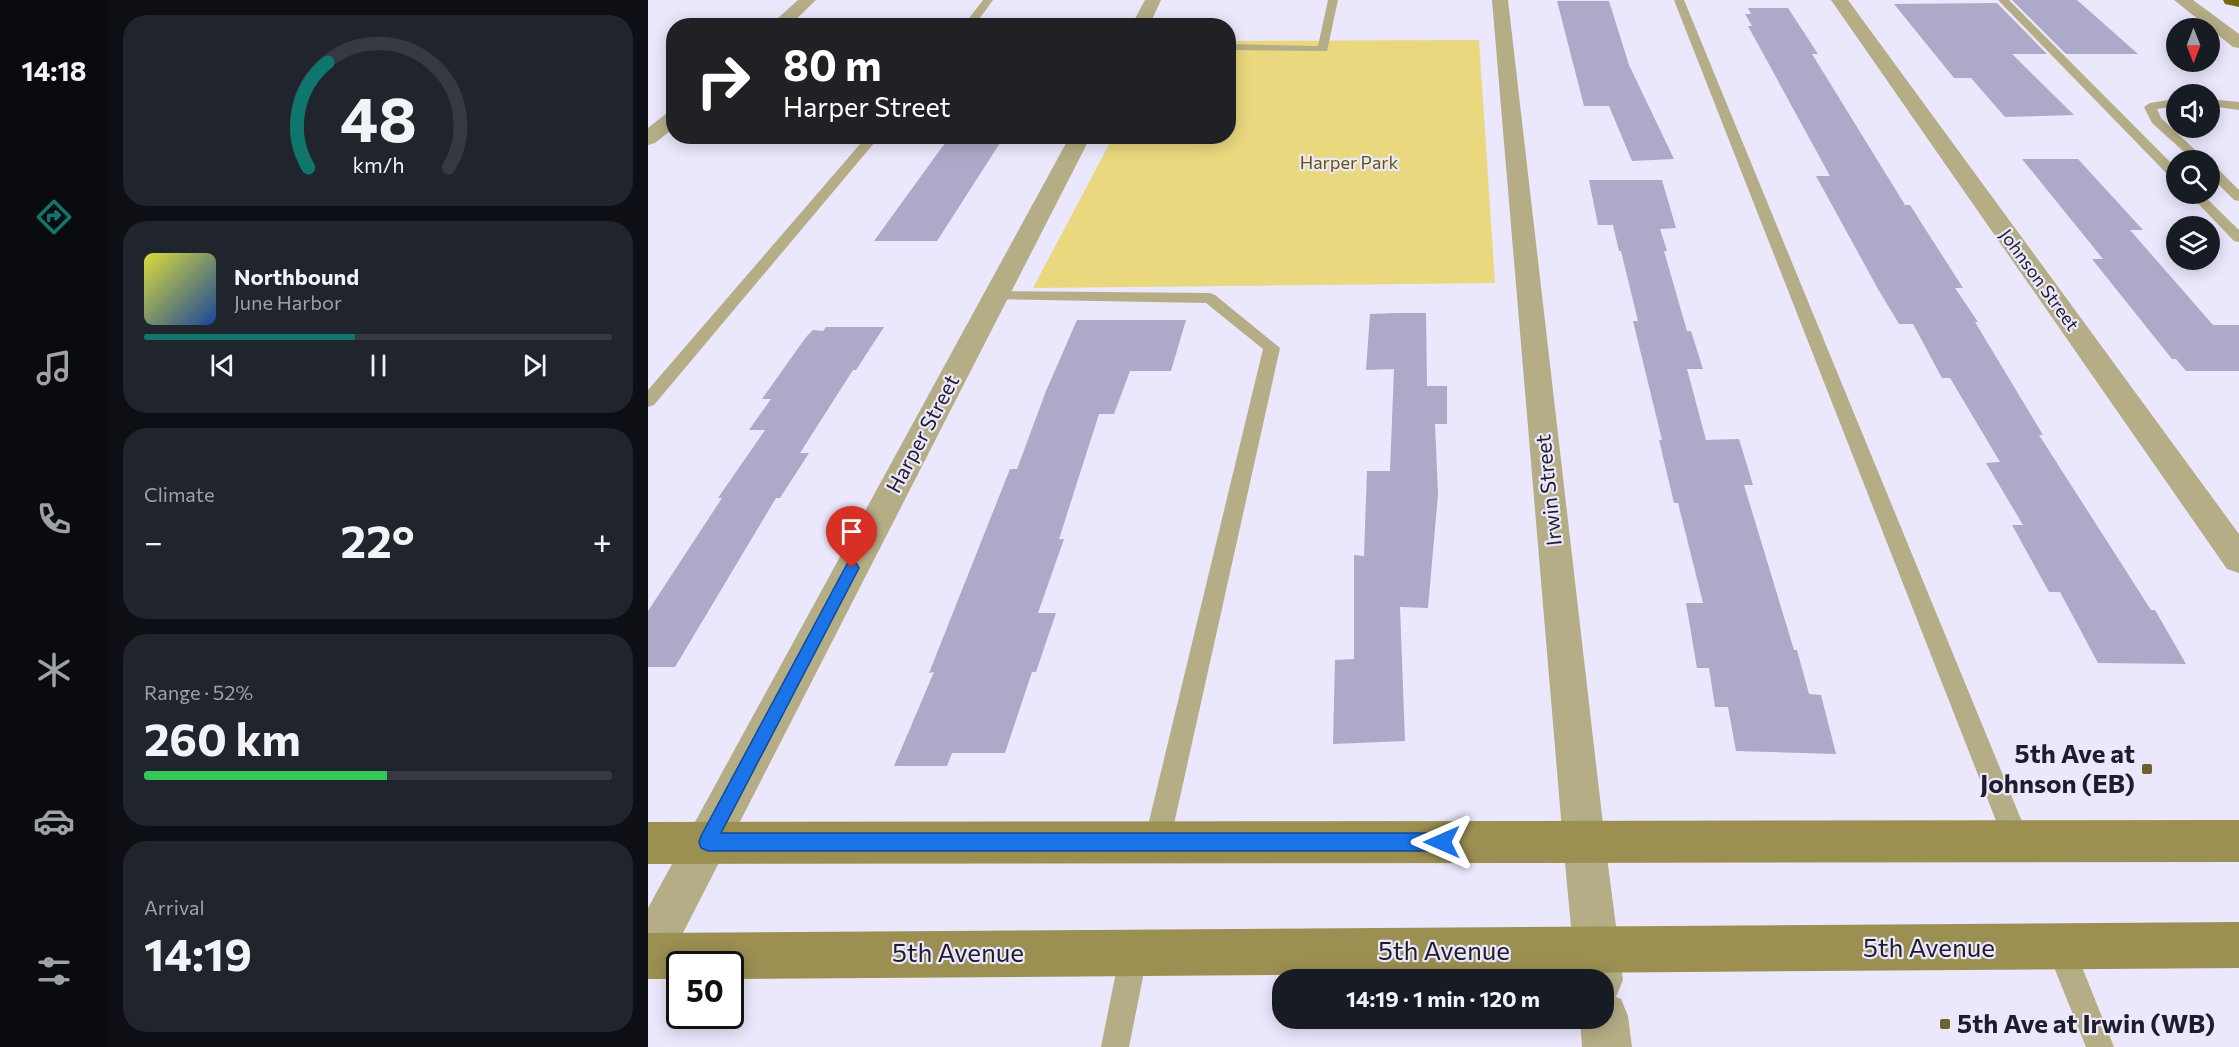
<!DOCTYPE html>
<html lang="en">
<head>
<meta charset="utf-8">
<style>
	body { margin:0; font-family:Commissioner,sans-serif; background:#20242c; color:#f1f3f6; height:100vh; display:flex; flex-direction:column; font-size:22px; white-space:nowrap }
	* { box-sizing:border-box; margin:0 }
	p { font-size:20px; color:#9ea1a6 }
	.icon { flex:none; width:33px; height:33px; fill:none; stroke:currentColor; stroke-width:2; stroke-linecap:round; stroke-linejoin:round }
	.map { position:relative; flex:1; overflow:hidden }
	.drawer { display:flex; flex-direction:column; gap:15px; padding:15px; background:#0d0f14; width:540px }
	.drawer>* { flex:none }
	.guide { position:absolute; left:18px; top:18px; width:570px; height:126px; border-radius:24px; box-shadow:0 3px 15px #0003; background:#202124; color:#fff; overflow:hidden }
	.needle { width:39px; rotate:180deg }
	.tools { position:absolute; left:1518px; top:18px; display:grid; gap:12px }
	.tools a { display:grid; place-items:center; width:54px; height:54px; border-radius:50%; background:#171b24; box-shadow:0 3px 15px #0003; font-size:30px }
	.speed { position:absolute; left:18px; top:951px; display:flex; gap:12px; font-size:30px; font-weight:700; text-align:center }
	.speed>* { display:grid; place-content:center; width:78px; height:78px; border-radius:50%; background:#171b24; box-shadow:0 3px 15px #0003; line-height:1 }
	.speed .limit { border:3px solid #111; border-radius:9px; background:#fff; color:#111 }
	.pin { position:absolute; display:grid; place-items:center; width:51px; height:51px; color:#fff; margin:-62px -26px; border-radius:50% 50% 50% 0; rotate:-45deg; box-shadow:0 0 6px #0007 }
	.pin .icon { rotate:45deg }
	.me { position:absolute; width:66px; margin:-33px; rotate:270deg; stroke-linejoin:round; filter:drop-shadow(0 0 4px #0008) }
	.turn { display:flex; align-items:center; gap:21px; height:126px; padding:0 18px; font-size:27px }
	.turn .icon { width:78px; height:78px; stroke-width:2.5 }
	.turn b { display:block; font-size:42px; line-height:51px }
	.big { font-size:45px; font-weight:700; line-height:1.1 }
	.drawer .widget { flex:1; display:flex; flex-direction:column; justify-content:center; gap:9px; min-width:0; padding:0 21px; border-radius:24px; background:#20242c }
	.drawer .dial { align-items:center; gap:0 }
	.dial svg { height:156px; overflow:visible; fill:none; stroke:#363941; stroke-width:7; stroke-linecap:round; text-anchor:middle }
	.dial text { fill:#f1f3f6; stroke:none }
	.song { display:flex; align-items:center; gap:18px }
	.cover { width:72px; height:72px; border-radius:9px; background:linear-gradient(135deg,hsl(60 70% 55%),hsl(220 70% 35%)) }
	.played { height:6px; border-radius:3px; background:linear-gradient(90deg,#0f766e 45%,#363941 45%) }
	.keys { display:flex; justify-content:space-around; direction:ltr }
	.heat { display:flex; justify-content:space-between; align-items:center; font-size:33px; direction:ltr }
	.charge { height:9px; border-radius:4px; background:linear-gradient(90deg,#34c759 52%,#363941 0) }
	.trip { position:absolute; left:624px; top:969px; width:342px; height:60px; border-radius:24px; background:#171b24; box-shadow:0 3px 15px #0003; font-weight:700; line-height:60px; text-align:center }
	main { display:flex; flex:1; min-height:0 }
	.tab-bar { display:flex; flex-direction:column; width:108px; justify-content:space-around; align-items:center; background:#090b0e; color:#9ea1a6 }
	.tab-bar .icon { width:42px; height:42px }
	.tab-bar .on { color:#0f766e }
	.tab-bar b { font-size:27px; color:#f1f3f6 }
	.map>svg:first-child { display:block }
	.green { fill:#ead87f }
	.building { fill:#afa9c9 }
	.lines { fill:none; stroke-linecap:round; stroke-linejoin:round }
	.lane { fill:#b5ad86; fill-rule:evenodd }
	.street { fill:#b5ad86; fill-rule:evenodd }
	.secondary { fill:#9b8f52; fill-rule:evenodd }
	.highway { fill:#756716; fill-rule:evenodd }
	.route { fill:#1a73e8; stroke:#114b97; stroke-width:1.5 }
	.poi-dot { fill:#6c622f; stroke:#ebe7fc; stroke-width:2 }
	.labels { text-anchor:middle; stroke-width:4.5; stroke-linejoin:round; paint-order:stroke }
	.far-park-label { font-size:18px; fill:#625504; stroke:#ebe7fc }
	.far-street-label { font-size:18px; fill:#1f1d29; stroke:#ebe7fc }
	.street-label { font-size:21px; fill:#1f1d29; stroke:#ebe7fc }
	.near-poi-label { font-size:26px; font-weight:bold; fill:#1f1d29; stroke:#ebe7fc; text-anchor:end }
	.near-street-label { font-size:26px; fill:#1f1d29; stroke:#ebe7fc }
</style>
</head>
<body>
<main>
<nav class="tab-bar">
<b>14:18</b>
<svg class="icon on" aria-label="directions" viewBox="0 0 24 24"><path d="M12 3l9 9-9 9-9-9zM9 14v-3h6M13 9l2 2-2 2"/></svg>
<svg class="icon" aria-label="music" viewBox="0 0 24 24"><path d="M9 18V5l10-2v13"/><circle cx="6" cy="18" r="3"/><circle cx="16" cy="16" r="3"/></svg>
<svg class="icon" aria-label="phone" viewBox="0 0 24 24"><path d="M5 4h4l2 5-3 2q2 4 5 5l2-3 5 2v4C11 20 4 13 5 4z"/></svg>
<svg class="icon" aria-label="climate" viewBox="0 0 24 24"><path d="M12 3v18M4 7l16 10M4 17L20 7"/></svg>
<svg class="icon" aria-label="car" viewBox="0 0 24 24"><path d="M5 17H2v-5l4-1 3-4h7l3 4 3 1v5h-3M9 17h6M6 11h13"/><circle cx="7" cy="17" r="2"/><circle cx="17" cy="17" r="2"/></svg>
<svg class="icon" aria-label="filters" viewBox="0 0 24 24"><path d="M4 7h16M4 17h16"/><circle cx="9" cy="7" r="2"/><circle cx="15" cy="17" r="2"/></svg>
</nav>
<section class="drawer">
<div class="widget dial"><svg viewBox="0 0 100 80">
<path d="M14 69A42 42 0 1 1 86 69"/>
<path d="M14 69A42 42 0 0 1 24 15" stroke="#0f766e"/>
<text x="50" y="56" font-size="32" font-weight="700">48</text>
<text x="50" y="72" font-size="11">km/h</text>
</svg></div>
<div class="widget">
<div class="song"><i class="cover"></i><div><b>Northbound</b><p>June Harbor</p></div></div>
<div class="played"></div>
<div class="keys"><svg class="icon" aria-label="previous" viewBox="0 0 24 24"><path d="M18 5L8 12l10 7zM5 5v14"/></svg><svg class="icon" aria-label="pause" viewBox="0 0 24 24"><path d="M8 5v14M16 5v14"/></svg><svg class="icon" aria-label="next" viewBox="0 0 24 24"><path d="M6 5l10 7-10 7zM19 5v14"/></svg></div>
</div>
<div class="widget"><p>Climate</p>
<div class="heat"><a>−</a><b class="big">22°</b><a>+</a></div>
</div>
<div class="widget"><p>Range · 52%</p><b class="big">260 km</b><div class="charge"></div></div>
<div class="widget"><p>Arrival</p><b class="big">14:19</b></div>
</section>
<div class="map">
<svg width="1591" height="1047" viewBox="0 0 1591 1047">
	<rect width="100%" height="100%" fill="#ebe7fc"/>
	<!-- green -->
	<path class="green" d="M 831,40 L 847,283 L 385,288 L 465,137 L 580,136 L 581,41 Z"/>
	<!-- building -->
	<path class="building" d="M 1364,0 L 1429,0 L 1490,54 L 1418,54 Z
		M 909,1 L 961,1 L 981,65 L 1026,159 L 984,161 L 961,106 L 936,106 Z
		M 1349,3 L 1399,54 L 1364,54 L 1426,115 L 1357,117 L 1323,78 L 1306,78 L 1246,4 Z
		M 1100,8 L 1140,8 L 1170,54 L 1164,54 L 1257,205 L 1262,205 L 1315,288 L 1307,288 L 1330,322 L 1327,322 L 1395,435 L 1391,435 L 1503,610 L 1507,610 L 1538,664 L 1450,663 L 1412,592 L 1401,592 L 1364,525 L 1375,525 L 1338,463 L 1352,462 L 1302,378 L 1294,378 L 1265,324 L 1251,324 L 1230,289 L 1168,176 L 1182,176 L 1100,26 L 1104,26 L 1097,14 L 1103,14 Z
		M 297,143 L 352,143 L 289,241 L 226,241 Z
		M 1374,159 L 1430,159 L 1495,230 L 1482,230 L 1565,325 L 1591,325 L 1591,371 L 1538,371 L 1528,359 L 1524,359 L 1444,259 L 1455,259 Z
		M 941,180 L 1014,180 L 1028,228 L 1012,229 L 1019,251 L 1016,251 L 1039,331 L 1043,331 L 1055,369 L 1039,369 L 1058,440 L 1091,439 L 1105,485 L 1096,485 L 1146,650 L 1149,650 L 1161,694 L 1173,695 L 1188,754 L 1088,751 L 1080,707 L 1067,707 L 1061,668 L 1049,668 L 1038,603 L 1055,603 L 1030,503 L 1026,503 L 1011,440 L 1014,440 L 985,321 L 990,321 L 973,251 L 971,251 L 965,225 L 950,225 Z
		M 749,313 L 778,313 L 779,386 L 799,386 L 799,424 L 787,424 L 790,494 L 780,608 L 752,607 L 757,741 L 685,744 L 687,660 L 706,659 L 706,555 L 716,556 L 719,471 L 742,471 L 746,369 L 718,370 L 722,314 Z
		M 429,320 L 538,320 L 523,371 L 482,371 L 466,414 L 451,414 L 411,539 L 416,539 L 390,613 L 408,613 L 388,672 L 384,672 L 357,753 L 304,753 L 299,766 L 246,766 L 286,672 L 281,673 L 362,469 L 369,469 L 398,391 Z
		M 178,327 L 236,327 L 208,370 L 205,370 L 152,453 L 161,453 L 132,498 L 128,498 L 27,667 L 0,667 L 0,611 L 74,498 L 70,498 L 117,430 L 101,430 L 123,399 L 114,399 L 158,337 L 165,330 L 175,331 Z"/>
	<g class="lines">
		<!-- lane -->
		<path class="lane" d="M 335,0 L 345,0 L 326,26 L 315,26 Z
			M 680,0 L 690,0 L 679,51 L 580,50 L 580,44 L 670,46 Z
			M 1026,0 L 1036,0 L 1382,841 L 1378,850 L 1369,853 L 1360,850 L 1356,841 Z
			M 1350,0 L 1361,0 L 1528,168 L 1528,179 L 1523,178 Z
			M 1528,99 L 1528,106 L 1509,109 L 1513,118 L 1558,160 L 1545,160 L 1504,123 L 1496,107 L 1502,103 Z
			M 1562,99 L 1591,102 L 1591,110 L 1562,106 Z
			M 219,136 L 232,136 L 6,405 L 0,407 L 0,390 Z
			M 1562,165 L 1567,166 L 1591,190 L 1591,201 L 1586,200 L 1562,176 Z
			M 1541,194 L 1554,194 L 1591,230 L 1591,242 L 1586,241 Z
			M 349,291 L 562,293 L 567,295 L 632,348 L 522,842 L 518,851 L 509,854 L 500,851 L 496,842 L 615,349 L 558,303 L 344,299 L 341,296 L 344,293 Z
			M 1412,933 L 1422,937 L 1466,1047 L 1438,1047 L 1398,947 L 1402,937 Z
			M 486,938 L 496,942 L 500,952 L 481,1047 L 453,1047 L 472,952 L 476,942 Z"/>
		<!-- street -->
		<path class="street" d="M 150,0 L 168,0 L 141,26 L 121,26 Z
			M 497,0 L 513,0 L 501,26 L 483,26 Z
			M 844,0 L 860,0 L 957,842 L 975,980 L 968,997 L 973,999 L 980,1016 L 984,1047 L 934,1047 L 932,1018 L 956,1018 L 956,980 L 928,980 L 915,842 Z
			M 1183,0 L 1200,0 L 1591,534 L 1591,573 L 1579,569 Z
			M 1526,0 L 1545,0 L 1591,34 L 1591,48 L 1585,47 Z
			M 26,111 L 26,128 L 7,143 L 0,145 L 0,128 L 19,113 Z
			M 422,136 L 443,136 L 16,970 L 0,977 L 0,908 Z"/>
		<!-- secondary -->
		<path class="secondary" d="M 1591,820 L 1591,862 L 0,864 L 0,822 Z
			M 1591,922 L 1591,968 L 82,979 L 82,964 L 32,964 L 32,979 L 0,979 L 0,933 Z"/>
		<!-- highway -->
		<path class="highway" d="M 1575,0 L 1591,0 L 1591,7 L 1577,4 Z"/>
	</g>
	<!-- route -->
	<path class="route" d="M 204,562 L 209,564 L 211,568 L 73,833 L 794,833 L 800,836 L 802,842 L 800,848 L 794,851 L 60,851 L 53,848 L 51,842 L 53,836 L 199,564 Z"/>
	<!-- markers -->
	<g class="poi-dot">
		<rect x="1493" y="763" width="12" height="12" rx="3"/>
		<rect x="1291" y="1018" width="12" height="12" rx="3"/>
	</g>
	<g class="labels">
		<!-- far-park labels -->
		<g class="far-park-label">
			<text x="701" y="169">Harper Park</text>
		</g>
		<!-- far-street labels -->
		<g class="far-street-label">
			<text transform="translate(1391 280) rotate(54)" y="6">Johnson Street</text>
		</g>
		<!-- street labels -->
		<g class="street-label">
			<text transform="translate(275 434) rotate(-62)" y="7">Harper Street</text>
			<text transform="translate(901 490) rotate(-96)" y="7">Irwin Street</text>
		</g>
		<!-- near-poi labels -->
		<g class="near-poi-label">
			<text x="1487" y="763">5th Ave at<tspan x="1487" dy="30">Johnson (EB)</tspan></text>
			<text x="1309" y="1033" text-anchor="start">5th Ave at Irwin (WB)</text>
		</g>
		<!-- near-street labels -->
		<g class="near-street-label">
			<text x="1281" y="957">5th Avenue</text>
			<text x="796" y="960">5th Avenue</text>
			<text x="310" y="962">5th Avenue</text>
		</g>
	</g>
</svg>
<div class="tools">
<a><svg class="needle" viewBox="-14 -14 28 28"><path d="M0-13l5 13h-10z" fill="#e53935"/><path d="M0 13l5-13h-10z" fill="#9ea1a6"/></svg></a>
<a><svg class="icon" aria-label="sound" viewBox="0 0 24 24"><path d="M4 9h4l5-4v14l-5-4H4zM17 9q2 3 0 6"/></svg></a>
<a><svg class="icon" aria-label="search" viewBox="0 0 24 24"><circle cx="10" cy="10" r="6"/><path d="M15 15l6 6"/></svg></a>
<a><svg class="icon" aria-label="layers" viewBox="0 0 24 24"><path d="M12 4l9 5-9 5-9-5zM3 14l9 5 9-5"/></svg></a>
</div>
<div class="speed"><div class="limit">50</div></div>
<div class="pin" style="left:204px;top:568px;background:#d93025"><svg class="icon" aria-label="arrive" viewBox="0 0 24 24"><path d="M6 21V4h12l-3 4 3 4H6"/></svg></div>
<svg class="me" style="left:794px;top:842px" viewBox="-20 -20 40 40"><path d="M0-17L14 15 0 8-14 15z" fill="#1a73e8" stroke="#fff" stroke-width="4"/></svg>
<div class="trip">14:19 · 1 min · 120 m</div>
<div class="guide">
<div class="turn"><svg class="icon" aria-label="right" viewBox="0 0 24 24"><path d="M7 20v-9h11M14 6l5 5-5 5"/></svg><div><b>80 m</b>Harper Street</div></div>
</div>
</div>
</main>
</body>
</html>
